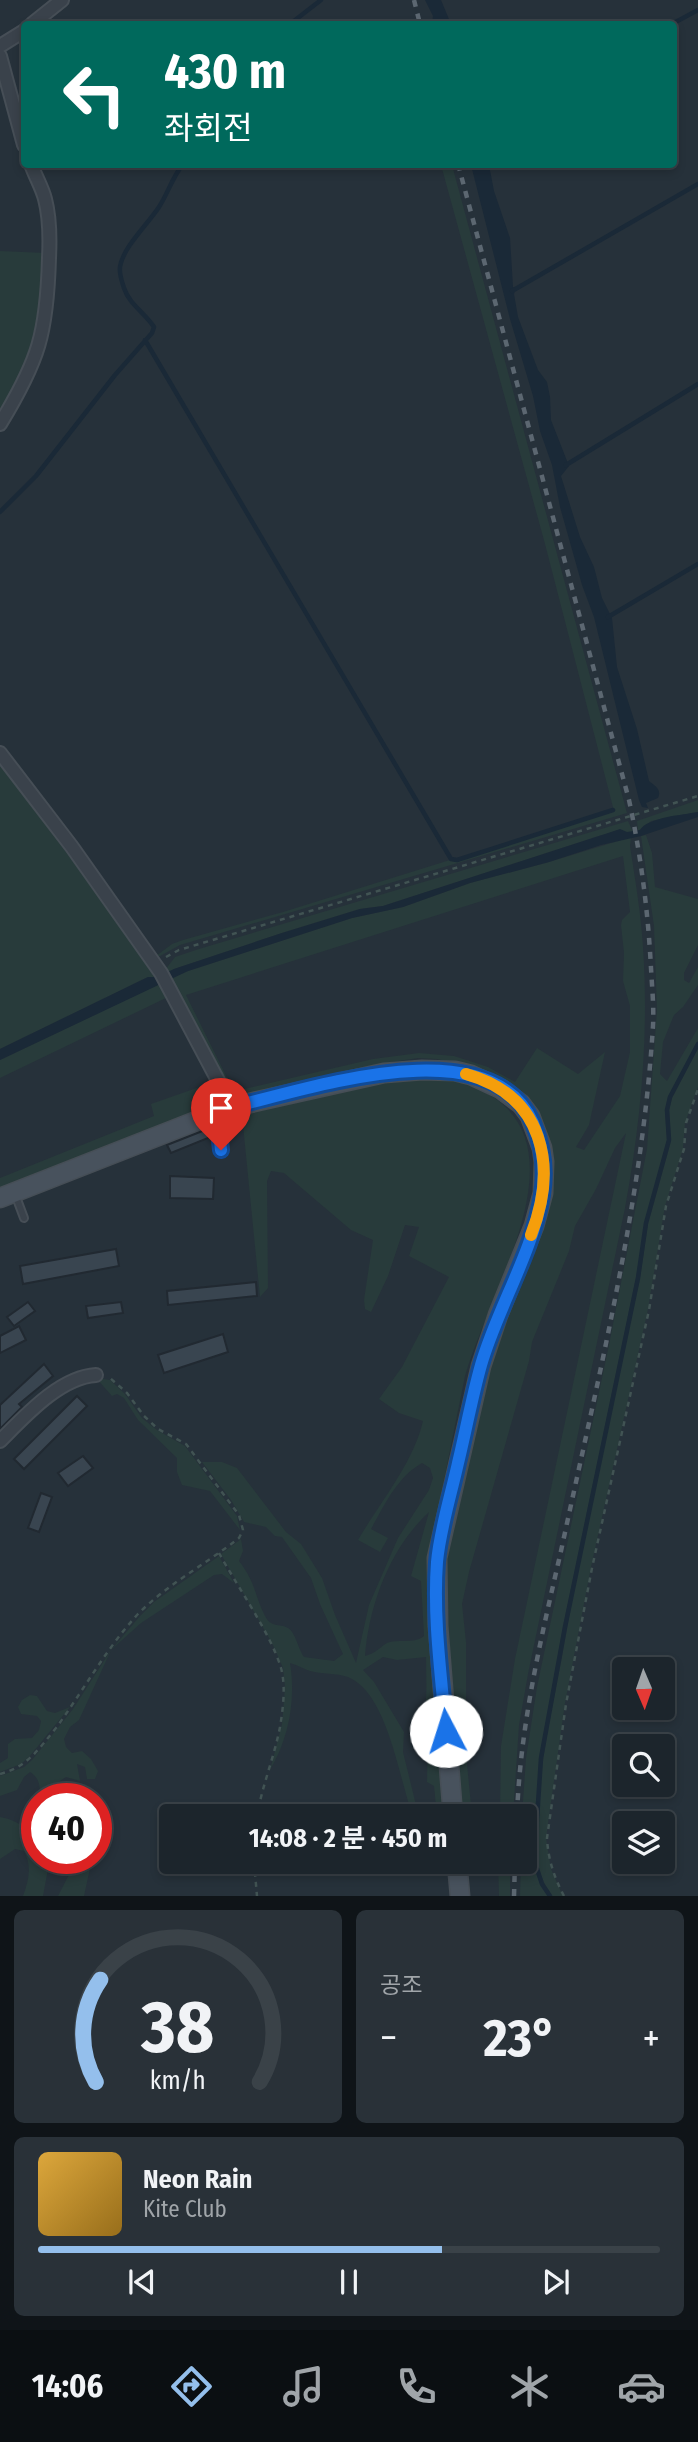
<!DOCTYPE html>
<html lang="ko">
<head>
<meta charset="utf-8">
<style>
	body { margin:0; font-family:"Fira Sans Condensed","Noto Sans KR",sans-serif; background:#293138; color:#f1f3f6; height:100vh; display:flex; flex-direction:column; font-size:26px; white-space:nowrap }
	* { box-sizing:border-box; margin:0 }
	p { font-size:23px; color:#a0a5a9 }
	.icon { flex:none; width:38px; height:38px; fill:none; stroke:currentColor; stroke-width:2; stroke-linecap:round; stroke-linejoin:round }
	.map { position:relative; height:1896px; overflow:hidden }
	.drawer { display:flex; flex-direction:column; gap:14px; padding:14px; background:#0f1418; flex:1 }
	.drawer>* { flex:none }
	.banner { position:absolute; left:21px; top:21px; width:656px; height:147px; border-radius:7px; box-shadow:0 4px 10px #0003,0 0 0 2px #3a4248; background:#00695c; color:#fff; overflow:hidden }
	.needle { width:46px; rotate:178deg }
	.controls { position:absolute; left:612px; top:1657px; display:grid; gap:14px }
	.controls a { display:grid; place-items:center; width:63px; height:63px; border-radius:7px; background:#1c252c; box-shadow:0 4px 10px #0003,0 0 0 2px #3a4248; font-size:35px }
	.speed { position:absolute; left:21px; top:1783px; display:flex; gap:14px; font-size:35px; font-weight:700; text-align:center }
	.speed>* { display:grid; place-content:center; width:91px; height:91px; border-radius:50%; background:#1c252c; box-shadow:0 4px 10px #0003,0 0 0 2px #3a4248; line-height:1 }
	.speed .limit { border:10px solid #d22; background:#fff; color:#111 }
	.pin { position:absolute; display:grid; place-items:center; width:60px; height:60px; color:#fff; margin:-72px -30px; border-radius:50% 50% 50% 0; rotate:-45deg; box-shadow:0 0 7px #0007 }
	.pin .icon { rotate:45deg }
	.me { position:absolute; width:77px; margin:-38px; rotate:355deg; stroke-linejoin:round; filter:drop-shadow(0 0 5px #0008) }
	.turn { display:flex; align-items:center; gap:24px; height:147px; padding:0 28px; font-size:32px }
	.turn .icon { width:91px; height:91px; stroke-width:2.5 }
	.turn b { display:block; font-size:49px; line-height:60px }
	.big { font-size:52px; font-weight:700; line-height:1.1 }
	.drawer .card { flex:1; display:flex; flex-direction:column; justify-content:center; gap:10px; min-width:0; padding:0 24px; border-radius:10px; background:#293138 }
	.drawer .dial { align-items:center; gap:0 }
	.dial svg { height:182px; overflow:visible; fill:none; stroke:#3a4248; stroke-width:7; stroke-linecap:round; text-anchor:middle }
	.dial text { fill:#f1f3f6; stroke:none }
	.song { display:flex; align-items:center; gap:21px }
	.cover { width:84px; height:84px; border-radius:10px; background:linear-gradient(135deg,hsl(40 70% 55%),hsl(40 70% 35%)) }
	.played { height:7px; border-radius:4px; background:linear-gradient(90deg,#94bfec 65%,#3a4248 65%) }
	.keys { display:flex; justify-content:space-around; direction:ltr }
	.heat { display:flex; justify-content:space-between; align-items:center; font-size:38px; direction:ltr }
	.drawer .tiles { flex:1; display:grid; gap:14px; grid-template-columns:1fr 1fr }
	.card:last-child { grid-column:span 2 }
	.trip { position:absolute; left:159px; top:1804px; width:378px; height:70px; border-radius:7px; background:#1c252c; box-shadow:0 4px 10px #0003,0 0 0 2px #3a4248; font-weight:700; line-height:70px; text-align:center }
	.tab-bar { display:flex; height:112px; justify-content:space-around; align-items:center; background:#0b0f12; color:#a0a5a9 }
	.tab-bar .icon { width:49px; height:49px }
	.tab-bar .on { color:#94bfec }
	.tab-bar b { font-size:32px; color:#f1f3f6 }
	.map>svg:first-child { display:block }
	.green { fill:#283b3b; fill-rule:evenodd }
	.water { fill:#1a2937 }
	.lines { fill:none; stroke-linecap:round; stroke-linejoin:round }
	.stream { stroke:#1a2937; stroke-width:4.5 }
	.building { fill:#394550; stroke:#212931; stroke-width:2 }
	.lane-casing { stroke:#464e56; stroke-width:10 }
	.street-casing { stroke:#464e56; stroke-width:16 }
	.secondary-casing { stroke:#464e56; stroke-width:21 }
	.path { stroke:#415353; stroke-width:2.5; stroke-dasharray:5 5; stroke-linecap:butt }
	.lane { stroke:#3a424b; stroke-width:6 }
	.street { stroke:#3a424b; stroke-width:12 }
	.secondary { stroke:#48525d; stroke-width:18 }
	.rail { stroke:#5c6771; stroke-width:4.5; stroke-dasharray:7 7; stroke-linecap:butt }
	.route-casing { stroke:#114b97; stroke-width:18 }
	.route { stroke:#1a73e8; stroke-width:12 }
	.slow { stroke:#f59e0b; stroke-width:12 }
</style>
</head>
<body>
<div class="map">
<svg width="698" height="1896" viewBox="0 0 698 1896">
	<rect width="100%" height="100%" fill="#26313a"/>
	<!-- green -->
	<path class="green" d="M 441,165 L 452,165 L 627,813 L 180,945 L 160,956 L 156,956 L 172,944 L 183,940 L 283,912 L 450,860 L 455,862 L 614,811 L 545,544 Z
		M 0,251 L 46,253 L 44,303 L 27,366 L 0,413 Z
		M 0,761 L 157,977 L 148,977 L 0,1049 Z
		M 698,800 L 698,812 L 651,821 L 638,831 L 637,821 Z
		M 628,821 L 633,832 L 602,835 L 383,906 L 360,909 L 282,933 L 174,969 L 167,974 L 165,970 L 175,957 L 199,949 Z
		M 646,835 L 652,853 L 655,887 L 698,899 L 698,945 L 684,973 L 684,980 L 689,983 L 698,967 L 698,985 L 683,1007 L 674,1015 L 663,1042 L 660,1074 L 667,1081 L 698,1028 L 698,1041 L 668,1097 L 665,1110 L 667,1140 L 645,1223 L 636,1278 L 563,1627 L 540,1757 L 535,1819 L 535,1866 L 540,1884 L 548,1896 L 520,1896 L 521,1862 L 525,1862 L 525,1816 L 522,1816 L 526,1758 L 537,1687 L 609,1345 L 647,1149 L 657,1010 L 654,926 L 641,836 Z
		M 631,837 L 630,846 C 635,879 641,913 643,947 C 649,1035 641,1121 625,1208 L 528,1674 L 519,1725 L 513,1816 L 500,1816 L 501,1746 L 515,1659 L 626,1133 L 615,1148 L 596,1189 L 575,1226 L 569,1251 L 532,1342 L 529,1361 L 469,1572 L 462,1604 L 466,1642 L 466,1754 L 471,1805 L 474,1816 L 458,1816 L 444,1597 L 447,1549 L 482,1385 L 513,1295 L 525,1272 L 546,1217 L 553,1168 L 550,1142 L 533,1111 L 472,1067 L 437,1059 L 418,1058 L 379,1064 L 246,1097 L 231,1092 L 169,979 L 188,971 L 352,918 L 403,907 L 470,883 L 549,862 ZM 623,856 L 630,912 L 622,920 L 621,925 L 624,953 L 623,981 L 630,1006 L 630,1052 L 620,1096 L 584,1150 L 576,1147 L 589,1125 L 605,1052 L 578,1074 L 537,1048 L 515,1082 L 488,1067 L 454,1056 L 419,1053 L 373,1059 L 240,1090 L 233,1090 L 186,995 Z
		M 161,983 L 168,997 L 0,1078 L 0,1060 Z
		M 698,1048 L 698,1087 L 685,1123 L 683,1149 L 665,1206 L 648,1309 L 591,1567 L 565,1703 L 546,1838 L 551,1869 L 563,1896 L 552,1896 C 545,1885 539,1875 538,1862 C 533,1794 549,1724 562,1657 C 584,1530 613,1404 640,1278 L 648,1224 L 671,1141 L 669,1110 L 672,1098 Z
		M 442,1077 C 608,1113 493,1278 465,1376 L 427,1564 L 437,1744 L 446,1816 L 437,1816 L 434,1786 L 427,1782 L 428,1726 L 423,1720 C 428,1699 426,1679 426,1657 L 397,1660 L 383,1657 L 363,1670 L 374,1682 L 404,1732 L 403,1752 L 417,1809 L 422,1816 L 413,1816 C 399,1780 388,1693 348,1677 C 336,1673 322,1674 310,1671 C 304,1669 297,1665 290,1663 C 296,1699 289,1738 270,1770 L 282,1724 L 285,1687 L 283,1668 L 273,1645 L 221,1554 L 241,1539 L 243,1551 L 239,1561 C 256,1583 254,1594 265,1616 C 271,1628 279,1623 288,1628 C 296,1633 298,1649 304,1657 L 334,1661 L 343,1654 L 320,1604 L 311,1578 L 282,1537 L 275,1536 L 266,1527 L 244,1522 L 231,1500 L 202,1462 L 222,1462 L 237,1468 L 286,1532 L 301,1544 L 322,1578 L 335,1615 L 356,1663 L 369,1605 L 398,1538 L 429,1490 L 433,1478 L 430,1468 L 422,1463 C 397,1477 384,1506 371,1529 L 388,1538 L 380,1552 L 358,1540 C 380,1502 413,1464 423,1421 L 399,1413 L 379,1399 L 402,1367 L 449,1277 L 409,1256 L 419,1227 L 405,1225 L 388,1276 L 371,1312 L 365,1309 L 364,1300 L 373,1240 L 351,1230 L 284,1173 L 271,1171 L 267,1181 L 268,1288 L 260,1297 L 242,1115 L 372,1082 ZM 429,1512 L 411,1576 L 421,1581 L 424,1636 C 414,1644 402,1639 390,1642 C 380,1645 380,1652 365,1656 C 369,1605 390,1548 429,1512 Z
		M 211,1083 L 220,1101 L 217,1105 L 0,1190 L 0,1178 L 154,1116 L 151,1104 Z
		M 96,1378 L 110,1380 L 125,1394 L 142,1418 L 157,1430 L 185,1446 L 237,1516 L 240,1530 L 210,1491 L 182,1485 L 177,1472 L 177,1458 L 138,1420 L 124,1398 L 117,1394 L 112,1396 Z
		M 219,1556 L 234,1583 L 222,1574 L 214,1575 L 141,1623 L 111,1650 L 79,1720 L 70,1727 L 64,1739 L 66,1747 L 72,1753 L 82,1751 L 91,1759 L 98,1771 L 95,1779 L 87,1779 L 85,1767 L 77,1764 L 80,1781 L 66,1777 L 46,1790 L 43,1799 L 39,1799 C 41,1788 40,1778 30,1772 L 24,1777 L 17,1790 L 0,1796 L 0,1776 L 24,1767 L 32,1760 L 73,1709 L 111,1650 L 140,1616 L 154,1602 Z
		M 30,1695 L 37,1696 L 47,1711 L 55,1713 L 70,1707 L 29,1757 L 21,1764 L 0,1772 L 0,1763 L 8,1758 L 8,1744 L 15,1739 L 32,1738 L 39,1730 L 41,1721 L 37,1716 L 21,1714 L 18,1707 L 22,1700 Z
		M 0,1817 C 25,1821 32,1836 37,1858 L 51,1864 L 58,1859 L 64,1859 L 56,1868 L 48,1869 L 43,1896 L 23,1896 C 29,1880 32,1866 24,1851 L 15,1849 L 0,1859 Z
		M 77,1859 L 92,1859 L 84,1896 L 58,1896 Z
		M 498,1862 L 510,1862 L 510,1896 L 499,1896 Z"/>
	<!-- water -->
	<path class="water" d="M 425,0 L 441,0 L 451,24 L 432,24 L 433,16 Z
		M 471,165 L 489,165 L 494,191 L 510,238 L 513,287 L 516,288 L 514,294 L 518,317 L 538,370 L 547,382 L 550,397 L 551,420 L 569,466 L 561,476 L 580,537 L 594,567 L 602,598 L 612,618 L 617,667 L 637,729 L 649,781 C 655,786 662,789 658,798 L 646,803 L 648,808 L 642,807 L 639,800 L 594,617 L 582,585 L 560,507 L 552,465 L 540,431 L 533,396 L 510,319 Z
		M 698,812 L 698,817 L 641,836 L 601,845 L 549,862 L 470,883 L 403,907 L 352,918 L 188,971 L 0,1060 L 0,1049 L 148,977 L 157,977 L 174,969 L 282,933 L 360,909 L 383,906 L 602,835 L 620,829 L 627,832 L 640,830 C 648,817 683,815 698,812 Z"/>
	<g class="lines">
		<!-- stream -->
		<path class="stream" d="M 290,24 L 321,0
			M 672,24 L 698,10
			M 512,291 L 698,184
			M 145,340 L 451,859 L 457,860 L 613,810
			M 566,465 L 698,384
			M 0,512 L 36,476 L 115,375 L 152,333 L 154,327 C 145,313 129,304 124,288 C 122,282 119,274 120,267 C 123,247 148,224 159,207 C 168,193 172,178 183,164
			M 608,617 L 698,564
			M 550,1896 L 542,1884 L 536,1866 L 537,1819 L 541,1758 L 565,1627 L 638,1278 L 646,1223 L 669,1140 L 667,1110 L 670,1097 L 698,1044"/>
	</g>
	<!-- building -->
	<path class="building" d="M 210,1128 L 213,1136 L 171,1153 L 167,1145 Z
		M 170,1176 L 214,1178 L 213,1199 L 170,1198 Z
		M 116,1249 L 119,1266 L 23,1284 L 20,1266 Z
		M 256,1282 L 257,1296 L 168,1305 L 167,1291 Z
		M 28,1302 L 35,1311 L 14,1326 L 7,1317 Z
		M 121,1302 L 123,1313 L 88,1318 L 86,1306 Z
		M 19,1326 L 26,1340 L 0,1353 L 0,1336 Z
		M 223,1334 L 228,1352 L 164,1373 L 158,1355 Z
		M 44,1364 L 53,1376 L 19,1404 L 22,1407 L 0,1429 L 0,1405 Z
		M 77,1396 L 87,1406 L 24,1469 L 14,1459 Z
		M 83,1456 L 93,1468 L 68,1486 L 58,1473 Z
		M 41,1493 L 52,1497 L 39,1532 L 28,1528 Z"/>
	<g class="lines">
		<!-- lane casing -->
		<g class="lane-casing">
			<path id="lane" d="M 217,1115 L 221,1150
				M 15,1194 L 24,1218"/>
		</g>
		<!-- street casing -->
		<g class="street-casing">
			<path id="street" d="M 32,24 L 62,0
				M 0,46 L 24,31
				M 0,56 L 24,145
				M 0,424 C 39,360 47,333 49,258 C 50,238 50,218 45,199 C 42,187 35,176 31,164
				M 0,753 L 72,847 L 161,973 L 232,1107
				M 0,1441 C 25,1416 60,1377 96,1375"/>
		</g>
		<!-- secondary casing -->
		<g class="secondary-casing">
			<path id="secondary" d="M 0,1198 L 232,1107 L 384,1073 L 422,1070 L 455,1071 L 471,1075 L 501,1089 L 521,1104 L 530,1116 L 542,1148 L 544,1162 L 543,1193 L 534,1226 L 498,1315 L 481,1366 L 437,1558 L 438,1626 L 453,1816
				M 457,1862 L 460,1896"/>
		</g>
		<!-- path -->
		<path class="path" d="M 166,957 L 179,950 L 698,796
			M 219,1553 C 237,1586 271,1634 281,1668 C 286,1686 283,1709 280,1727 C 274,1758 262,1786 257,1816
			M 0,1774 C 27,1767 39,1749 56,1728 C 83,1691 106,1649 137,1615 C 166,1585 206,1564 239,1538 L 243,1530 L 239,1515 L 186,1444 L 158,1429 L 144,1416 L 127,1393 L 110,1378
			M 254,1862 L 257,1896
			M 564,1896 C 554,1877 548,1859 547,1838 L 566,1704 L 592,1568 L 649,1310 L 666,1206 L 684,1149 L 686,1123 L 698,1089"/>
		<!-- lane -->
		<use href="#lane" class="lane"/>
		<!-- street -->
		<use href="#street" class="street"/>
		<!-- secondary -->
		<use href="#secondary" class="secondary"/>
		<!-- rail -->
		<path class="rail" d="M 414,0 L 420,24
			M 458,164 L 629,800 C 641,856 648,911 651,968 C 652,987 654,1007 653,1026 C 642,1203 598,1378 561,1551 C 541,1638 520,1726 517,1816
			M 514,1896 L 515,1862"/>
	</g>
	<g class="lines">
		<!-- route casing -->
		<g class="route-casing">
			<path id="route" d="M 221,1150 L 217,1113 L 232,1107 C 306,1090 490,1026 533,1123 C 543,1146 546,1170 542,1195 C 533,1252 497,1309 481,1365 C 472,1397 466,1430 458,1463 C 451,1495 440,1529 437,1562 C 433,1617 441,1675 446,1731"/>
		</g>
		<!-- route -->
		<use href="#route" class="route"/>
		<!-- slow -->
		<path class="slow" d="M 466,1074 C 544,1096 558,1166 531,1235"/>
	</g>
</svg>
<div class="controls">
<a><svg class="needle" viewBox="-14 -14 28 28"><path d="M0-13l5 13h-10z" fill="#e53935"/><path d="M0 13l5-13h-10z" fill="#a0a5a9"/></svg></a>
<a><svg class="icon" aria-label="search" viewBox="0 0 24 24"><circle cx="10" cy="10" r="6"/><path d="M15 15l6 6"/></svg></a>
<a><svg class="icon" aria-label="layers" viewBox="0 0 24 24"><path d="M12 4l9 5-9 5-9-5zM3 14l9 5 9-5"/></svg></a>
</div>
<div class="speed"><div class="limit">40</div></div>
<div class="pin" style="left:221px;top:1150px;background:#d93025"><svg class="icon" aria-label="arrive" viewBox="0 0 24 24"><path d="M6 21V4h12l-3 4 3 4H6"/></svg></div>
<svg class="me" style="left:446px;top:1731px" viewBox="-20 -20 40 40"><circle r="19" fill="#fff"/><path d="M0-13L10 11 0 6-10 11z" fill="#1a73e8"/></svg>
<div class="trip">14:08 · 2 분 · 450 m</div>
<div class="banner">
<div class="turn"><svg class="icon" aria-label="left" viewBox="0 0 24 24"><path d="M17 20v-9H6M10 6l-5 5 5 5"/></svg><div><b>430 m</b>좌회전</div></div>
</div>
</div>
<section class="drawer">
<div class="tiles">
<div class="card dial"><svg viewBox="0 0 100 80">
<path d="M14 69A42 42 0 1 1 86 69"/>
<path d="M14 69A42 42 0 0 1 16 24" stroke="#94bfec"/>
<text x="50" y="56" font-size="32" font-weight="700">38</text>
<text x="50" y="72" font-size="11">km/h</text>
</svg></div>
<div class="card"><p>공조</p>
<div class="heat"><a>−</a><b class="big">23°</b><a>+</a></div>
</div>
<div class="card">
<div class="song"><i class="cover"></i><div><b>Neon Rain</b><p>Kite Club</p></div></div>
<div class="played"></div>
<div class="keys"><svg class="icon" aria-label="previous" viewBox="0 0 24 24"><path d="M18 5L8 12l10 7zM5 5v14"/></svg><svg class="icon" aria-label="pause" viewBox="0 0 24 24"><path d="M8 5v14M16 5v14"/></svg><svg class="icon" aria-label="next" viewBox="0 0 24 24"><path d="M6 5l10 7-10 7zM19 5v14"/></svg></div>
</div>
</div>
</section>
<nav class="tab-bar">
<b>14:06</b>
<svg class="icon on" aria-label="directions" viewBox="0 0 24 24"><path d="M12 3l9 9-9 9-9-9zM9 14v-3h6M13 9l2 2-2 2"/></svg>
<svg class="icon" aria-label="music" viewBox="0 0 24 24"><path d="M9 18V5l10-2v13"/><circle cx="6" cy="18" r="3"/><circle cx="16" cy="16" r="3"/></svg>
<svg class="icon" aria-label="phone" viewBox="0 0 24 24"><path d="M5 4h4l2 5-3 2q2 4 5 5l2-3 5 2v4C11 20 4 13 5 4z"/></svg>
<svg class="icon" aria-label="climate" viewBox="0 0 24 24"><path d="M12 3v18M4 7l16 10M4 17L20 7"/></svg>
<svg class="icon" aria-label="car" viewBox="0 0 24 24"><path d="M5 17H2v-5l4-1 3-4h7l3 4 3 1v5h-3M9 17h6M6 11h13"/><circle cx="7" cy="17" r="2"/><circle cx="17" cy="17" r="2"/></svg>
</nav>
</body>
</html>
